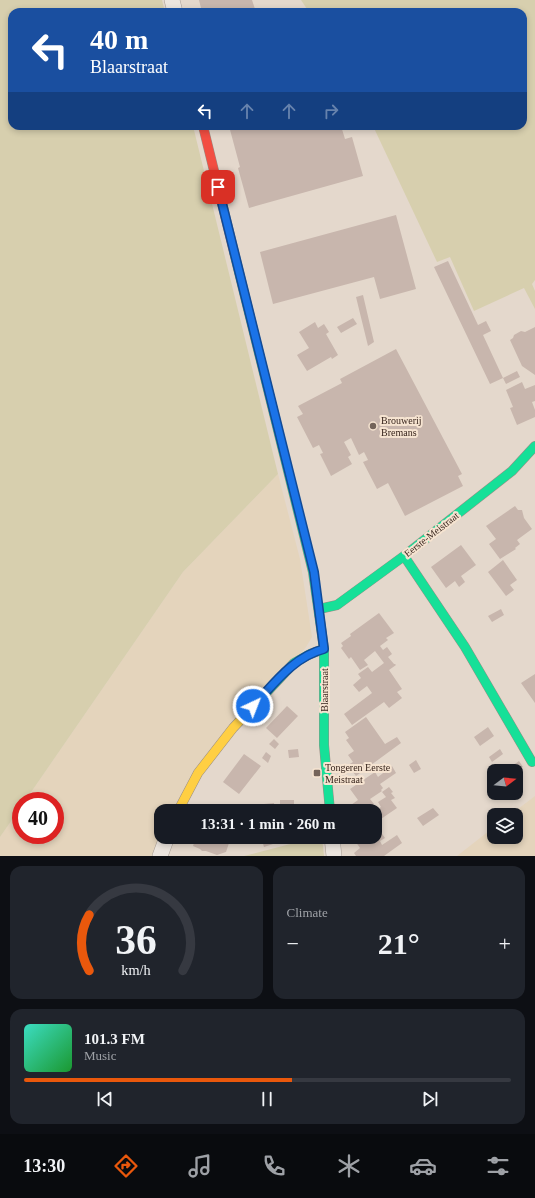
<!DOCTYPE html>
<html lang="en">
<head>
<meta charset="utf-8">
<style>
	body { margin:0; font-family:"Times New Roman",serif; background:#20242c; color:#f1f3f6; height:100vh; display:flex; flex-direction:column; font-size:15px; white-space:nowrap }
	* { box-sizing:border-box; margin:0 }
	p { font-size:13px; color:#9ea1a6 }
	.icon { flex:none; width:22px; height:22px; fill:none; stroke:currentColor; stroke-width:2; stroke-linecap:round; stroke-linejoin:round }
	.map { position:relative; height:856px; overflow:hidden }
	.drawer { display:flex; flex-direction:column; gap:10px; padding:10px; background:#0d0f14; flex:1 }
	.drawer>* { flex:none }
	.top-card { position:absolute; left:8px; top:8px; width:519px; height:122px; border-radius:12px; box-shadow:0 2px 6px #0003; background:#1a4fa0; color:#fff; overflow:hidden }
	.needle { width:26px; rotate:74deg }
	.controls { position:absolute; left:487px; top:764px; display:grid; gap:8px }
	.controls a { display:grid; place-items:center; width:36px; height:36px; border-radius:8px; background:#171b24; box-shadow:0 2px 6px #0003; font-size:20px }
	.speed { position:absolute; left:12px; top:792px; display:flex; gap:8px; font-size:20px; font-weight:700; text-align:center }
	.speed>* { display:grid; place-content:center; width:52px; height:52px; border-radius:50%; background:#171b24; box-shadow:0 2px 6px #0003; line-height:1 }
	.speed .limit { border:6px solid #d22; background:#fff; color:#111 }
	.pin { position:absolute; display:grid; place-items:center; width:34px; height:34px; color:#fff; margin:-17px; border-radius:8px; box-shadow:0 2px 6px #0006 }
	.me { position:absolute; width:44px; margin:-22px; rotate:43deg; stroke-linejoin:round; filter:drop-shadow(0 0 3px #0008) }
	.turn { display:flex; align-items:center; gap:14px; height:84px; padding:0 16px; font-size:18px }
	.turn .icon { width:52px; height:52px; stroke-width:2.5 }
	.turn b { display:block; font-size:28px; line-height:34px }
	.lanes { display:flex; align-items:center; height:38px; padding:0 16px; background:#0003; justify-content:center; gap:20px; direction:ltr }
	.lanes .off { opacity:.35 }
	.big { font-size:30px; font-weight:600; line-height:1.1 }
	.drawer .tile { flex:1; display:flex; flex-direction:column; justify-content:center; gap:6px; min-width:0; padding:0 14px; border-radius:12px; background:#20242c }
	.drawer .dial { align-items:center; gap:0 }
	.dial svg { height:104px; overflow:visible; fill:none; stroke:#363941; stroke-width:7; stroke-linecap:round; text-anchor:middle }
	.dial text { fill:#f1f3f6; stroke:none }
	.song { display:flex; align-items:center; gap:12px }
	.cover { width:48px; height:48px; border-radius:6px; background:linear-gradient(135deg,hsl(170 70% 55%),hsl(130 70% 35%)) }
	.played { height:4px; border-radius:2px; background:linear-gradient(90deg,#ea580c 55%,#363941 55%) }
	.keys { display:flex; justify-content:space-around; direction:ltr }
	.heat { display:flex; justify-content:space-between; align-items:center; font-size:22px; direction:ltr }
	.drawer .tiles { flex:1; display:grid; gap:10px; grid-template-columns:1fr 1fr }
	.tile:last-child { grid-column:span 2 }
	.trip { position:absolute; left:154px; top:804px; width:228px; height:40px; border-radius:12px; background:#171b24; box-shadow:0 2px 6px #0003; font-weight:600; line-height:40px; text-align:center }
	.dock { display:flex; height:64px; justify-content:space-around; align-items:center; background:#090b0e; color:#9ea1a6 }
	.dock .icon { width:28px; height:28px }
	.dock .active { color:#ea580c }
	.dock b { font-size:18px; color:#f1f3f6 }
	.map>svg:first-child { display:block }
	.farmland { fill:#e4d4bc }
	.green { fill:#d7cfae }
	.building { fill:#c8b6ad }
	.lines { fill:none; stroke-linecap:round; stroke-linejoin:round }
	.street-casing { stroke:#a99e95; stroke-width:16 }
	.fast-casing { stroke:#998d85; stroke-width:10 }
	.slow-casing { stroke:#998d85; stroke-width:10 }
	.jam-casing { stroke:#998d85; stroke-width:10 }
	.street { stroke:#ece5de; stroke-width:15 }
	.fast { stroke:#16e098; stroke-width:9 }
	.slow { stroke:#ffcf43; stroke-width:9 }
	.jam { stroke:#f24e42; stroke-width:9 }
	.route-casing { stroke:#114b97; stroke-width:10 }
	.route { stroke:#1a73e8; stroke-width:7 }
	.poi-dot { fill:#74645a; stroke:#f6e4d1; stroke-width:1.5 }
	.labels { text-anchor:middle; stroke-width:4; stroke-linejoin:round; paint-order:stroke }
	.poi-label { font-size:10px; fill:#38251d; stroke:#f6e4d1; text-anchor:start }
	.street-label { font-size:10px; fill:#38251d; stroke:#f6e4d1 }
</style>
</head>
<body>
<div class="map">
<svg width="535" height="856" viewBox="0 0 535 856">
	<rect width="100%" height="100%" fill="#e4d8cc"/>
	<!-- farmland -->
	<path class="farmland" d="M 278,474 L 300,559 L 312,637 L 306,647 L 172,811 L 161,811 L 161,837 L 157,856 L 0,856 L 0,837 L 21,807 L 21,835 L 55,835 L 55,801 L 25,801 L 183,572 Z
		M 535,796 L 535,856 L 457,856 L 494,827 L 494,837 L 516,837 L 516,815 L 510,815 Z"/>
	<!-- green -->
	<path class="green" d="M 0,0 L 162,0 L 165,12 L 12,12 L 12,126 L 193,126 L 278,474 L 183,572 L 25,801 L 21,801 L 21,807 L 0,837 Z
		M 301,0 L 535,0 L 535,280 L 532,284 L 535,291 L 535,309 L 524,288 L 474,311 L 450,257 L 437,262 L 373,126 L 523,126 L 523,12 L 309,12 Z
		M 317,837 L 322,837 L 324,856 L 244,856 Z"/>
	<!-- building -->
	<path class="building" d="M 199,0 L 252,0 L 256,12 L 202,12 Z
		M 229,126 L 341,126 L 345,139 L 352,137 L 363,176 L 249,208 L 238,168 L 240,167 Z
		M 396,215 L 416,289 L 380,299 L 374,277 L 273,304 L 260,252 Z
		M 448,261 L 478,325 L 486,321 L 491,331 L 483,335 L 503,378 L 517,371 L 520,377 L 506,384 L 503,378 L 490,384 L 434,267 Z
		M 363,295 L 374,342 L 368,346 L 356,297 Z
		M 353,318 L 357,324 L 341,333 L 337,327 Z
		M 315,322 L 318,328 L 324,324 L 329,332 L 326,334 L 338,355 L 332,359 L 331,357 L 307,371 L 297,355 L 309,348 L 299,332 Z
		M 535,327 L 535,375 L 522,366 L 510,340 L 513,338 L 514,335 L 521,331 L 525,332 Z
		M 396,349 L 462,474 L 458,476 L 463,486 L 405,516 L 388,483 L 377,489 L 363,462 L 368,460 L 364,452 L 359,455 L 351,438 L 344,442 L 351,455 L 348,457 L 352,464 L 331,476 L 320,454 L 323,453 L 319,445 L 313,448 L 297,417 L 303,414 L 298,406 L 342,383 L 340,379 Z
		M 522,382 L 525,389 L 535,385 L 535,401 L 532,402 L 535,410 L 535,417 L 517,425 L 510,408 L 513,407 L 506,390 Z
		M 515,506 L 518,510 L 522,510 L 524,518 L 532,529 L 517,540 L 520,544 L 515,548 L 516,549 L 500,559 L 489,544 L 496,539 L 486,526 Z
		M 461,545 L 476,565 L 461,576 L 465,582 L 459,587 L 455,581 L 446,588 L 431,567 Z
		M 503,560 L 517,580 L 510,585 L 514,590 L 506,596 L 488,572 Z
		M 501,609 L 504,615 L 492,622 L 488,616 Z
		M 379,613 L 394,633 L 386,638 L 388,640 L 380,646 L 383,650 L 387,647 L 392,654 L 388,657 L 394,664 L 395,664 L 396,665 L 389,670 L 402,689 L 397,692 L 402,698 L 389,708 L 384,702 L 352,725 L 344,714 L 372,693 L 367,686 L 359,692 L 353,685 L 361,678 L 358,674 L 368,667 L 372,672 L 384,663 L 375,651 L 364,660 L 368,665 L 360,670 L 351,657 L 349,659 L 341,648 L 343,646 L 341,643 L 351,636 L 350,634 Z
		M 535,674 L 535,703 L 521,683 Z
		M 287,706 L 298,716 L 277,738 L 266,728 Z
		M 366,717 L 385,744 L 397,737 L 401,743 L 356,776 L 348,765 L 353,762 L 348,755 L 354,751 L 346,740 L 349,738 L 345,732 Z
		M 488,727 L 494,736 L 480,746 L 474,737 Z
		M 274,739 L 279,744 L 275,749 L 269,744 Z
		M 298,749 L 299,757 L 289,758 L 288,750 Z
		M 500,749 L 503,754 L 492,762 L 489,757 Z
		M 266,752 L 271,756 L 268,763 L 262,758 Z
		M 244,754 L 261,766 L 239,794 L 223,782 Z
		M 416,760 L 421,769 L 414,773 L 409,765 Z
		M 519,761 L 523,767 L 517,771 L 509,771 L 508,769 Z
		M 392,766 L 396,773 L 380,784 L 383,788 L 381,790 L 382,791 L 370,799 L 374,804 L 363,811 L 355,811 L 351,805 L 358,800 L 350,789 L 375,772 L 378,777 Z
		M 389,787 L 393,792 L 391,793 L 395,798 L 391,800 L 397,808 L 375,823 L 375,811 L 381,807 L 378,802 L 386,797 L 382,792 Z
		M 280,800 L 294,800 L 294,807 L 298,807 L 298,811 L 282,811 L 281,808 L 280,808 Z
		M 274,803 L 275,811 L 265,811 L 264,804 Z
		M 433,808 L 439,815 L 423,826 L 417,818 Z
		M 375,824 L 385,838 L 380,841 L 382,845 L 397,835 L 402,843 L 384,856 L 356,856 L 354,853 L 360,848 L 353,838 L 355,837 L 375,837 Z
		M 196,837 L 198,838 L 231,837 L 226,852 L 217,855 L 206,851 L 202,851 L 200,849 L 193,846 Z
		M 261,837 L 271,837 L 273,844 L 264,847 Z"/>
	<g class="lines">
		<!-- street casing -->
		<g class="street-casing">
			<path id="street" d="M 172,0 L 175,12
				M 332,837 L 334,856
				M 160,856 L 167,837"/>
		</g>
		<!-- fast casing -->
		<g class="fast-casing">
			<path id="fast" d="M 234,252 L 313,572 L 324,649 L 324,745 L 330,811
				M 404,556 L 465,647 L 532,762
				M 319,609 L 337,605 L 404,556 L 512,471 L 535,446
				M 251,709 L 294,663 L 310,654 L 324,649"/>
		</g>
		<!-- slow casing -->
		<g class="slow-casing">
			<path id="slow" d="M 178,811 L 198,773 L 233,728 L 251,709"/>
		</g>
		<!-- jam casing -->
		<g class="jam-casing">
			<path id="jam" d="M 203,126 L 234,252"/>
		</g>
		<!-- street -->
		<use href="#street" class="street"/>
		<!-- fast -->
		<use href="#fast" class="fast"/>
		<!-- slow -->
		<use href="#slow" class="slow"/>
		<!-- jam -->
		<use href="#jam" class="jam"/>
	</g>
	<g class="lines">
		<!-- route casing -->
		<g class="route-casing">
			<path id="route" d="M 218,187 L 314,572 L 324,649 C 293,657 274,684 253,706"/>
		</g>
		<!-- route -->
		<use href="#route" class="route"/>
	</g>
	<!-- markers -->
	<g class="poi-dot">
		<circle cx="373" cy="426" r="4"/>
		<rect x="313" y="769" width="8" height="8" rx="2"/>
	</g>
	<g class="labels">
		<!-- poi labels -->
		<g class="poi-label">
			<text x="381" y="424">Brouwerij<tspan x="381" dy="12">Bremans</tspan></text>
			<text x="325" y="771">Tongeren Eerste<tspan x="325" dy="12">Meistraat</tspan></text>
		</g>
		<!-- street labels -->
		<g class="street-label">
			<text transform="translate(431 534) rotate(-38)" y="4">Eerste-Meistraat</text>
			<text transform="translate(324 690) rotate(-90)" y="4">Blaarstraat</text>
		</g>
	</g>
</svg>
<div class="controls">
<a><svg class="needle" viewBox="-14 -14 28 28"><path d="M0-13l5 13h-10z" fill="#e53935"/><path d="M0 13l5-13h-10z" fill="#9ea1a6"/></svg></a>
<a><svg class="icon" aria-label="layers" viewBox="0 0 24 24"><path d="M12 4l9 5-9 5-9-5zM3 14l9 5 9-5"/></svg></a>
</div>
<div class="speed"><div class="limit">40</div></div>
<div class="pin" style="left:218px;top:187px;background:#d93025"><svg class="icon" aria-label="arrive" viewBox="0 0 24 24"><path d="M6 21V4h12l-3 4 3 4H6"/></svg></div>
<svg class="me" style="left:253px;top:706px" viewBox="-20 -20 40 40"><circle r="17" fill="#1a73e8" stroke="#fff" stroke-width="3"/><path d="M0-11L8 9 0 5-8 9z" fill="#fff"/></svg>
<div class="trip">13:31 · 1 min · 260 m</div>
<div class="top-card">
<div class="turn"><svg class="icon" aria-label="left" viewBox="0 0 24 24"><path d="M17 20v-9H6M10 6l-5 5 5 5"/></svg><div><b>40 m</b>Blaarstraat</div></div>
<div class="lanes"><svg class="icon" aria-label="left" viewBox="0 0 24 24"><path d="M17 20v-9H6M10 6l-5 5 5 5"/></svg><svg class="icon off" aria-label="ahead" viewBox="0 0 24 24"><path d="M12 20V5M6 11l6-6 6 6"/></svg><svg class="icon off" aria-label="ahead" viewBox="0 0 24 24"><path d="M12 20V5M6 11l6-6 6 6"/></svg><svg class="icon off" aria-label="right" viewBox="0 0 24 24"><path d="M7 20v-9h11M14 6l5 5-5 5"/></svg></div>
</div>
</div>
<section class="drawer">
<div class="tiles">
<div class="tile dial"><svg viewBox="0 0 100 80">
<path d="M14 69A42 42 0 1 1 86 69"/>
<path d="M14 69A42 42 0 0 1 14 26" stroke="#ea580c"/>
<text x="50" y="56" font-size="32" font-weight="700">36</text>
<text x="50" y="72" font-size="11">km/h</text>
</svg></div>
<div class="tile"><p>Climate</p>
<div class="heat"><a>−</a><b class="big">21°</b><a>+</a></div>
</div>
<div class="tile">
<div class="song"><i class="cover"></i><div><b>101.3 FM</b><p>Music</p></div></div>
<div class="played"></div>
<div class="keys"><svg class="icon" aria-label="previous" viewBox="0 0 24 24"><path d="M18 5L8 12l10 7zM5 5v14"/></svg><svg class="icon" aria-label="pause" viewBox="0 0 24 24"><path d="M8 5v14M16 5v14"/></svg><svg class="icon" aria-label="next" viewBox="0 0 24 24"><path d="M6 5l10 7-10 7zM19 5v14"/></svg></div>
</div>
</div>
</section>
<nav class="dock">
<b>13:30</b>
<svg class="icon active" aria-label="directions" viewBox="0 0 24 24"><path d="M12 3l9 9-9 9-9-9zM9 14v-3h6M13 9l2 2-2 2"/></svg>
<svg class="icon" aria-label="music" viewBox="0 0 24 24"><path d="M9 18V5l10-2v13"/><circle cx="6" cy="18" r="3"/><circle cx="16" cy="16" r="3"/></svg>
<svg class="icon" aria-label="phone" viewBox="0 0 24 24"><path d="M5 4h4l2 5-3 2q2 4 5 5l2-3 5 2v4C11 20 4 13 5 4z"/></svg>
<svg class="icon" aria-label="climate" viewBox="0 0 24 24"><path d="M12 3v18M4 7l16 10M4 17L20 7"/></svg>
<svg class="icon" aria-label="car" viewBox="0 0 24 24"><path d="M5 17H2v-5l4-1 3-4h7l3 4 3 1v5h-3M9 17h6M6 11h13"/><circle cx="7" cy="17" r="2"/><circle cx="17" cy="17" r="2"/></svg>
<svg class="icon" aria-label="filters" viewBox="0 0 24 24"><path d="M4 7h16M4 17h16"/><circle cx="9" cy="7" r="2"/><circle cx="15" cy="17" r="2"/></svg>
</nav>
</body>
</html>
